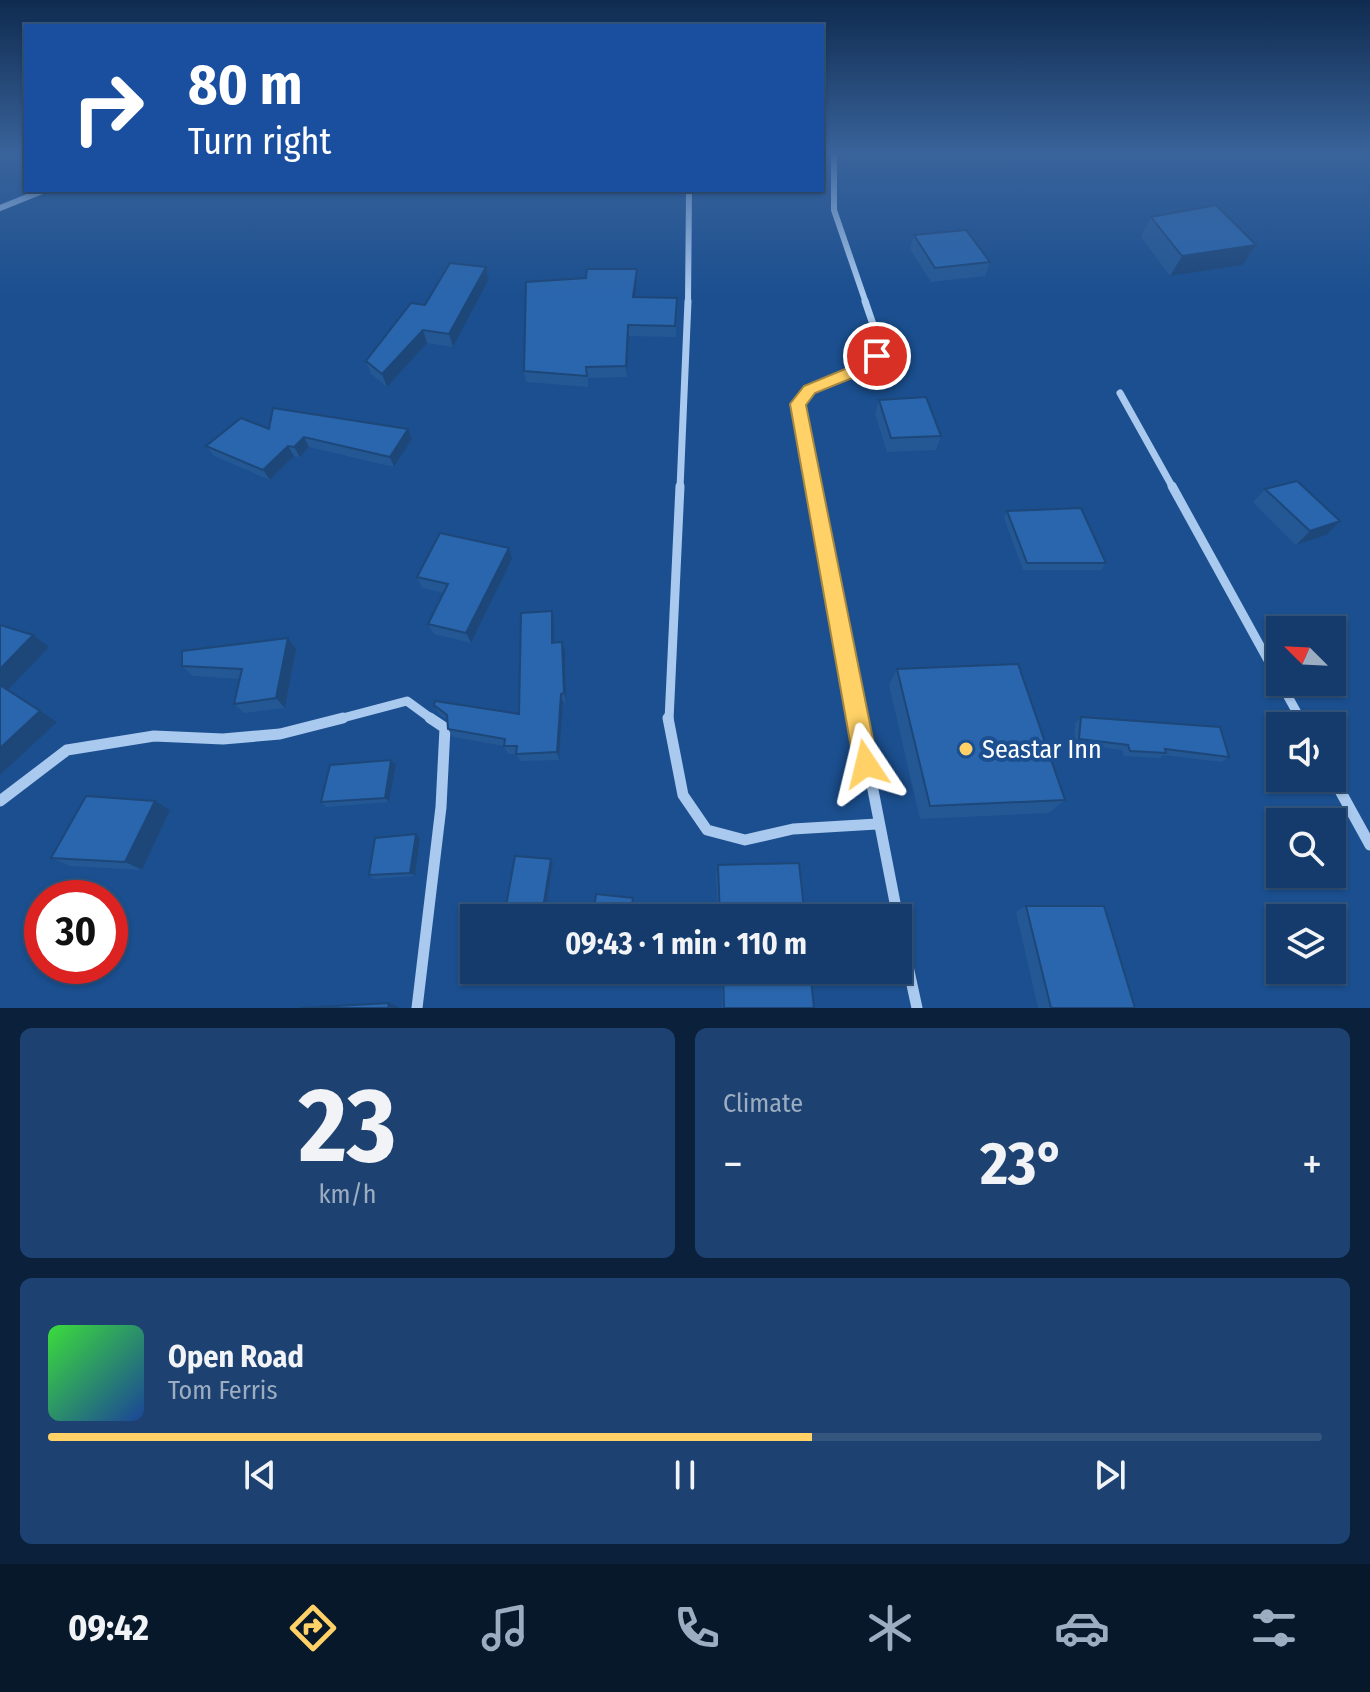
<!DOCTYPE html>
<html lang="en">
<head>
<meta charset="utf-8">
<style>
	body { margin:0; font-family:"Fira Sans Condensed",sans-serif; background:#1d4271; color:#f1f3f6; height:100vh; display:flex; flex-direction:column; font-size:30px; white-space:nowrap }
	* { box-sizing:border-box; margin:0 }
	p { font-size:26px; color:#9dadc1 }
	.icon { flex:none; width:44px; height:44px; fill:none; stroke:currentColor; stroke-width:2; stroke-linecap:round; stroke-linejoin:round }
	.map { position:relative; height:1008px; overflow:hidden }
	.sheet { display:flex; flex-direction:column; gap:20px; padding:20px; background:#0b203b; flex:1 }
	.sheet>* { flex:none }
	.hud { position:absolute; left:24px; top:24px; width:800px; height:168px; border-radius:0px; box-shadow:0 2px 6px #0004,0 0 0 2px #33557e; background:#1a4fa0; color:#fff; overflow:hidden }
	.needle { width:52px; rotate:294deg }
	.fabs { position:absolute; left:1266px; top:616px; display:grid; gap:16px }
	.fabs a { display:grid; place-items:center; width:80px; height:80px; border-radius:0px; background:#143b6b; box-shadow:0 2px 6px #0004,0 0 0 2px #33557e; font-size:40px }
	.speed { position:absolute; left:24px; top:880px; display:flex; gap:16px; font-size:40px; font-weight:700; text-align:center }
	.speed>* { display:grid; place-content:center; width:104px; height:104px; border-radius:50%; background:#143b6b; box-shadow:0 2px 6px #0004,0 0 0 2px #33557e; line-height:1 }
	.speed .limit { border:12px solid #d22; background:#fff; color:#111 }
	.pin { position:absolute; display:grid; place-items:center; width:68px; height:68px; color:#fff; margin:-34px; border:4px solid #fff; border-radius:50%; box-shadow:0 2px 8px #0007 }
	.me { position:absolute; width:88px; margin:-44px; rotate:350deg; stroke-linejoin:round; filter:drop-shadow(0 0 6px #0008) }
	.turn { display:flex; align-items:center; gap:28px; height:168px; padding:0 32px; font-size:36px }
	.turn .icon { width:104px; height:104px; stroke-width:2.5 }
	.turn b { display:block; font-size:56px; line-height:68px }
	.big { font-size:60px; font-weight:700; line-height:1.1 }
	.sheet .tile { flex:1; display:flex; flex-direction:column; justify-content:center; gap:12px; min-width:0; padding:0 28px; border-radius:12px; background:#1d4271 }
	.sheet .dial { align-items:center; gap:0 }
	.dial b { font-size:104px; line-height:1 }
	.song { display:flex; align-items:center; gap:24px }
	.cover { width:96px; height:96px; border-radius:12px; background:linear-gradient(135deg,hsl(120 70% 55%),hsl(220 70% 35%)) }
	.played { height:8px; border-radius:4px; background:linear-gradient(90deg,#ffd166 60%,#33557e 60%) }
	.keys { display:flex; justify-content:space-around; direction:ltr }
	.heat { display:flex; justify-content:space-between; align-items:center; font-size:44px; direction:ltr }
	.sheet .tiles { flex:1; display:grid; gap:20px; grid-template-columns:1fr 1fr }
	.tile:last-child { grid-column:span 2 }
	.trip { position:absolute; left:460px; top:904px; width:452px; height:80px; border-radius:0px; background:#143b6b; box-shadow:0 2px 6px #0004,0 0 0 2px #33557e; font-weight:700; line-height:80px; text-align:center }
	.menu { display:flex; height:128px; justify-content:space-around; align-items:center; background:#08182b; color:#9dadc1 }
	.menu .icon { width:56px; height:56px }
	.menu .current { color:#ffd166 }
	.menu b { font-size:36px; color:#f1f3f6 }
	.map>svg:first-child { display:block }
	.lines { fill:none; stroke-linecap:round; stroke-linejoin:round }
	.street-far3 { stroke:#a9c9ee; stroke-width:6 }
	.street-far2 { stroke:#a9c9ee; stroke-width:7 }
	.street-far1 { stroke:#a9c9ee; stroke-width:9 }
	.street { stroke:#a9c9ee; stroke-width:11 }
	.wall { fill:#245895 }
	.shaded-wall { fill:#1d4779 }
	.building { fill:#2a66ad; stroke:#1d4779; stroke-width:2 }
	.route { fill:#ffd166; stroke:#a68842; stroke-width:2 }
	.poi-dot { fill:#ffd166; stroke:#1b4f8f; stroke-width:3 }
	.labels { text-anchor:middle; stroke-width:8; stroke-linejoin:round; paint-order:stroke }
	.near-poi-label { font-size:26px; fill:#fff; stroke:#1b4f8f; text-anchor:start }
</style>
</head>
<body>
<div class="map">
<svg width="1370" height="1008" viewBox="0 0 1370 1008">
	<rect width="100%" height="100%" fill="#1b4f8f"/>
	<g class="lines">
		<!-- street-far3 -->
		<path class="street-far3" d="M 834,154 L 834,210 L 866,303
			M 0,208 L 45,190
			M 688,303 L 689,191"/>
		<!-- street-far2 -->
		<path class="street-far2" d="M 1120,393 L 1173,488
			M 680,488 L 688,301
			M 814,488 L 798,404 C 818,381 851,374 877,356 L 876,333 L 865,301"/>
		<!-- street-far1 -->
		<path class="street-far1" d="M 814,486 L 859,720
			M 1172,486 L 1280,682
			M 1280,682 L 1301,720
			M 335,720 L 407,701 L 433,720
			M 669,720 L 680,486"/>
		<!-- street -->
		<path class="street" d="M 668,718 L 683,795 L 707,830 L 745,840 L 793,829 L 877,824
			M 859,718 L 898,918
			M 1299,718 L 1304,726
			M 1332,776 L 1370,845
			M 0,801 L 67,750 L 154,736 L 223,739 L 280,734 L 343,718
			M 898,920 L 917,1008
			M 417,1008 L 441,807 L 445,728 L 430,718"/>
	</g>
	<!-- wall -->
	<path class="wall" d="M 1151,217 L 1256,245 L 1243,265 L 1170,276 L 1141,237 Z
		M 914,235 L 990,262 L 985,276 L 931,282 L 910,249 Z
		M 486,267 L 489,279 L 453,347 L 427,343 L 387,387 L 371,374 L 366,361 L 425,305 Z
		M 637,269 L 637,280 L 635,297 L 677,298 L 676,337 L 629,336 L 627,377 L 588,378 L 588,387 L 526,382 L 524,371 L 586,278 Z
		M 879,400 L 941,436 L 936,450 L 887,452 L 875,414 Z
		M 269,429 L 408,429 L 412,439 L 394,467 L 309,447 L 300,457 L 294,456 L 270,480 L 214,456 L 206,446 Z
		M 1265,489 L 1326,535 L 1296,545 L 1253,502 Z
		M 1007,511 L 1106,563 L 1101,570 L 1023,570 L 1004,518 Z
		M 512,559 L 471,643 L 434,634 L 428,624 L 444,593 L 422,588 L 417,577 Z
		M 554,620 L 554,643 L 562,642 L 565,651 L 566,702 L 563,702 L 559,760 L 520,761 L 516,754 L 508,754 L 504,746 L 453,737 L 448,729 L 448,720 L 439,714 L 434,705 L 519,714 Z
		M 296,649 L 285,708 L 244,713 L 234,704 L 240,679 L 193,676 L 182,666 Z
		M 897,669 L 1065,800 L 1049,813 L 920,819 L 889,685 Z
		M 1081,717 L 1229,757 L 1222,762 L 1163,755 L 1160,758 L 1124,756 L 1122,750 L 1074,744 L 1075,723 Z
		M 396,765 L 389,802 L 326,807 L 321,802 Z
		M 170,810 L 142,870 L 70,866 L 51,858 Z
		M 420,839 L 415,876 L 374,879 L 369,875 Z
		M 551,859 L 553,863 L 545,912 L 509,909 L 506,906 Z
		M 718,865 L 805,918 L 718,918 L 716,876 Z
		M 1026,906 L 1135,1008 L 1038,1008 L 1016,912 Z
		M 721,970 L 810,970 L 814,1008 L 722,1008 Z"/>
	<!-- shaded-wall -->
	<path class="shaded-wall" d="M 1256,245 L 1243,265 L 1170,276 L 1182,256 Z
		M 486,267 L 489,279 L 453,347 L 449,334 Z
		M 637,269 L 637,280 L 634,308 L 633,297 Z
		M 628,325 L 629,336 L 627,377 L 626,366 Z
		M 423,330 L 427,343 L 387,387 L 382,374 Z
		M 408,429 L 412,439 L 394,467 L 390,457 Z
		M 304,437 L 309,447 L 300,457 L 294,447 Z
		M 288,446 L 294,456 L 270,480 L 263,470 Z
		M 1340,521 L 1326,535 L 1296,545 L 1310,531 Z
		M 509,548 L 512,559 L 471,643 L 466,633 Z
		M 552,611 L 554,620 L 554,652 L 552,643 Z
		M 33,635 L 49,647 L 8,690 L 57,722 L 0,775 L 0,669 Z
		M 288,638 L 296,649 L 285,708 L 276,698 Z
		M 562,642 L 565,651 L 566,702 L 564,693 Z
		M 561,694 L 563,702 L 559,760 L 557,752 Z
		M 391,760 L 396,765 L 389,802 L 385,798 Z
		M 155,801 L 170,810 L 142,870 L 125,862 Z
		M 416,834 L 420,839 L 415,876 L 410,873 Z
		M 551,859 L 553,863 L 545,912 L 543,908 Z
		M 389,1003 L 399,1007 L 398,1008 L 388,1008 Z"/>
	<!-- building -->
	<path class="building" d="M 1216,205 L 1256,245 L 1182,256 L 1151,217 Z
		M 966,230 L 990,262 L 935,268 L 914,235 Z
		M 450,263 L 486,267 L 449,334 L 423,330 L 382,374 L 366,361 L 411,303 L 425,305 Z
		M 587,269 L 637,269 L 633,297 L 677,298 L 675,326 L 628,325 L 626,366 L 586,367 L 587,376 L 524,371 L 526,282 L 586,278 Z
		M 926,397 L 941,436 L 891,438 L 879,400 Z
		M 273,408 L 408,429 L 390,457 L 304,437 L 294,447 L 288,446 L 263,470 L 206,446 L 241,418 L 269,429 Z
		M 1297,481 L 1340,521 L 1310,531 L 1265,489 Z
		M 1081,508 L 1106,563 L 1027,563 L 1007,511 Z
		M 440,533 L 509,548 L 466,633 L 428,624 L 448,584 L 417,577 Z
		M 552,611 L 552,643 L 562,642 L 564,693 L 561,694 L 557,752 L 516,754 L 517,746 L 504,746 L 505,739 L 448,729 L 447,715 L 434,705 L 435,701 L 519,714 L 521,613 Z
		M 0,625 L 33,635 L 0,669 Z
		M 288,638 L 276,698 L 234,704 L 242,669 L 182,666 L 182,651 Z
		M 1018,664 L 1065,800 L 930,806 L 897,669 Z
		M 0,685 L 40,711 L 0,748 Z
		M 1081,717 L 1220,727 L 1229,757 L 1165,749 L 1166,753 L 1130,751 L 1128,745 L 1079,739 Z
		M 391,760 L 385,798 L 321,802 L 330,765 Z
		M 86,796 L 155,801 L 125,862 L 51,858 Z
		M 416,834 L 410,873 L 369,875 L 375,838 Z
		M 515,856 L 551,859 L 543,908 L 506,906 Z
		M 799,863 L 805,918 L 720,918 L 718,865 Z
		M 596,894 L 633,898 L 630,918 L 593,918 Z
		M 1026,906 L 1104,906 L 1135,1008 L 1051,1008 Z
		M 723,970 L 810,970 L 814,1008 L 724,1008 Z
		M 389,1003 L 388,1008 L 300,1008 Z"/>
	<!-- sky -->
	<linearGradient id="sky" x2="0" y2="1"><stop stop-color="#0f2b4f"/><stop offset="0.52" stop-color="#39639b"/><stop offset="1" stop-color="#39639b" stop-opacity="0"/></linearGradient>
	<rect width="1370" height="295" fill="url(#sky)"/>
	<!-- route -->
	<path class="route" d="M 877,351 L 884,356 L 882,359 L 862,374 L 815,393 L 806,405 L 878,764 L 874,772 L 866,775 L 858,772 L 854,764 L 790,404 L 804,386 L 850,367 Z"/>
	<!-- markers -->
	<circle class="poi-dot" cx="966" cy="749" r="8"/>
	<g class="labels">
		<!-- near-poi labels -->
		<g class="near-poi-label">
			<text x="982" y="758">Seastar Inn</text>
		</g>
	</g>
</svg>
<div class="fabs">
<a><svg class="needle" viewBox="-14 -14 28 28"><path d="M0-13l5 13h-10z" fill="#e53935"/><path d="M0 13l5-13h-10z" fill="#9dadc1"/></svg></a>
<a><svg class="icon" aria-label="sound" viewBox="0 0 24 24"><path d="M4 9h4l5-4v14l-5-4H4zM17 9q2 3 0 6"/></svg></a>
<a><svg class="icon" aria-label="search" viewBox="0 0 24 24"><circle cx="10" cy="10" r="6"/><path d="M15 15l6 6"/></svg></a>
<a><svg class="icon" aria-label="layers" viewBox="0 0 24 24"><path d="M12 4l9 5-9 5-9-5zM3 14l9 5 9-5"/></svg></a>
</div>
<div class="speed"><div class="limit">30</div></div>
<div class="pin" style="left:877px;top:356px;background:#d93025"><svg class="icon" aria-label="arrive" viewBox="0 0 24 24"><path d="M6 21V4h12l-3 4 3 4H6"/></svg></div>
<svg class="me" style="left:866px;top:764px" viewBox="-20 -20 40 40"><path d="M0-17L14 15 0 8-14 15z" fill="#ffd166" stroke="#fff" stroke-width="4"/></svg>
<div class="trip">09:43 · 1 min · 110 m</div>
<div class="hud">
<div class="turn"><svg class="icon" aria-label="right" viewBox="0 0 24 24"><path d="M7 20v-9h11M14 6l5 5-5 5"/></svg><div><b>80 m</b>Turn right</div></div>
</div>
</div>
<section class="sheet">
<div class="tiles">
<div class="tile dial"><b>23</b><p>km/h</p></div>
<div class="tile"><p>Climate</p>
<div class="heat"><a>−</a><b class="big">23°</b><a>+</a></div>
</div>
<div class="tile">
<div class="song"><i class="cover"></i><div><b>Open Road</b><p>Tom Ferris</p></div></div>
<div class="played"></div>
<div class="keys"><svg class="icon" aria-label="previous" viewBox="0 0 24 24"><path d="M18 5L8 12l10 7zM5 5v14"/></svg><svg class="icon" aria-label="pause" viewBox="0 0 24 24"><path d="M8 5v14M16 5v14"/></svg><svg class="icon" aria-label="next" viewBox="0 0 24 24"><path d="M6 5l10 7-10 7zM19 5v14"/></svg></div>
</div>
</div>
</section>
<nav class="menu">
<b>09:42</b>
<svg class="icon current" aria-label="directions" viewBox="0 0 24 24"><path d="M12 3l9 9-9 9-9-9zM9 14v-3h6M13 9l2 2-2 2"/></svg>
<svg class="icon" aria-label="music" viewBox="0 0 24 24"><path d="M9 18V5l10-2v13"/><circle cx="6" cy="18" r="3"/><circle cx="16" cy="16" r="3"/></svg>
<svg class="icon" aria-label="phone" viewBox="0 0 24 24"><path d="M5 4h4l2 5-3 2q2 4 5 5l2-3 5 2v4C11 20 4 13 5 4z"/></svg>
<svg class="icon" aria-label="climate" viewBox="0 0 24 24"><path d="M12 3v18M4 7l16 10M4 17L20 7"/></svg>
<svg class="icon" aria-label="car" viewBox="0 0 24 24"><path d="M5 17H2v-5l4-1 3-4h7l3 4 3 1v5h-3M9 17h6M6 11h13"/><circle cx="7" cy="17" r="2"/><circle cx="17" cy="17" r="2"/></svg>
<svg class="icon" aria-label="filters" viewBox="0 0 24 24"><path d="M4 7h16M4 17h16"/><circle cx="9" cy="7" r="2"/><circle cx="15" cy="17" r="2"/></svg>
</nav>
</body>
</html>
